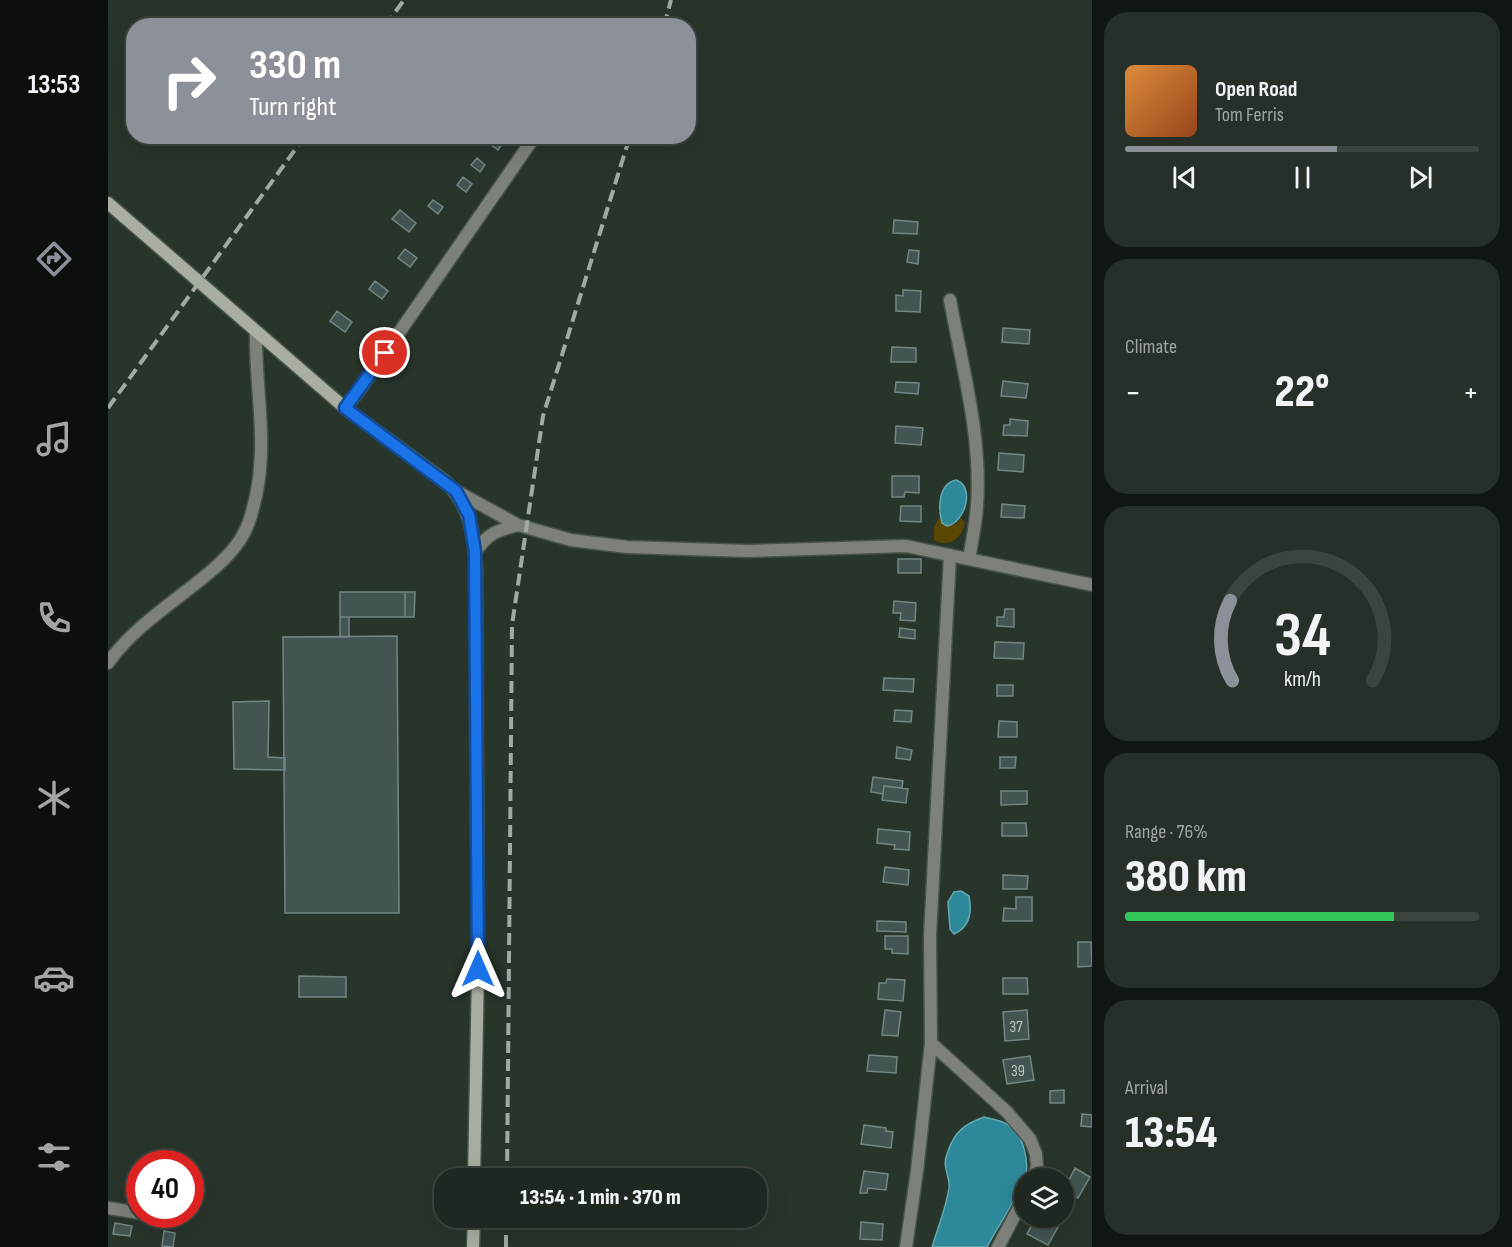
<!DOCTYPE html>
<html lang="en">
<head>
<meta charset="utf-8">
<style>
	body { margin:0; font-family:"Sofia Sans Condensed",sans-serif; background:#263029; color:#f1f3f6; height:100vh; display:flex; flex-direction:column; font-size:22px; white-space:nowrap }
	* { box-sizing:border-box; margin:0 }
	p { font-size:20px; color:#a1a6a5 }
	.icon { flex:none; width:33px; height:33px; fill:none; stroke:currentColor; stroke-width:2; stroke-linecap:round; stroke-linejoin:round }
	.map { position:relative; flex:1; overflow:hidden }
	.details { display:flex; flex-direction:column; gap:12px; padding:12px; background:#101612; width:420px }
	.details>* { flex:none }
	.guide { position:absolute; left:18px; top:18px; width:570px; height:126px; border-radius:24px; box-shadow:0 6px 24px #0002,0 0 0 2px #3c443e; background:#8c9099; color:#fff; overflow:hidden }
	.buttons { position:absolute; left:906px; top:1168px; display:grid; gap:12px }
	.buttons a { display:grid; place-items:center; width:60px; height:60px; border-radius:50%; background:#1e2820; box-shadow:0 6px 24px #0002,0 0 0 2px #3c443e; font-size:30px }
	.speed { position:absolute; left:18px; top:1150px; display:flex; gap:12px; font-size:30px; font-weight:700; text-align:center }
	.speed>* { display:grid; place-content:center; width:78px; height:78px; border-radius:50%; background:#1e2820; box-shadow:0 6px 24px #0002,0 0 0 2px #3c443e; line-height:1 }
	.speed .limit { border:9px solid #d22; background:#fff; color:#111 }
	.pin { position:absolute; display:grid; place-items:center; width:51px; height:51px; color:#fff; margin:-26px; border:3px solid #fff; border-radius:50%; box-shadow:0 2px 6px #0007 }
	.me { position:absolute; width:66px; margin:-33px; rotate:0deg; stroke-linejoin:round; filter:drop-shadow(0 0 4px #0008) }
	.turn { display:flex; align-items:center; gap:21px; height:126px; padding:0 24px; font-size:27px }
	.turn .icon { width:78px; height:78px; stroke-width:2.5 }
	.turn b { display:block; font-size:42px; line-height:51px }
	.big { font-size:45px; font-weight:800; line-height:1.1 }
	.details .widget { flex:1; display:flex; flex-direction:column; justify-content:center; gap:9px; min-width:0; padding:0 21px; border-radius:24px; background:#263029 }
	.details .dial { align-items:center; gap:0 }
	.dial svg { height:156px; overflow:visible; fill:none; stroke:#3c443e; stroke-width:7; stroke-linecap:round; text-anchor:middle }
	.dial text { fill:#f1f3f6; stroke:none }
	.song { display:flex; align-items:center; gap:18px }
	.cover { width:72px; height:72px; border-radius:9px; background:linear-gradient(135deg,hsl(30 70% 55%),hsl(20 70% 35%)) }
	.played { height:6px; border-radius:3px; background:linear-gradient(90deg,#8c9099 60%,#3c443e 60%) }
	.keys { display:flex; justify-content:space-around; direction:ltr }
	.heat { display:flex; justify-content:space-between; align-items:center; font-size:33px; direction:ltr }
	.charge { height:9px; border-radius:4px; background:linear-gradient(90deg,#34c759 76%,#3c443e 0) }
	.trip { position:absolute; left:326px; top:1168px; width:333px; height:60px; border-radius:24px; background:#1e2820; box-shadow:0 6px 24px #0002,0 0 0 2px #3c443e; font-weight:800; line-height:60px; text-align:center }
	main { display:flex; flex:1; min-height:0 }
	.tab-bar { display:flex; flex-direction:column; width:108px; justify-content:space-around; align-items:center; background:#0c100d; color:#a1a6a5 }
	.tab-bar .icon { width:42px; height:42px }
	.tab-bar .active { color:#8c9099 }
	.tab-bar b { font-size:27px; color:#f1f3f6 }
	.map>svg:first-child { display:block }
	.green { fill:#594600 }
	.water { fill:#2d899a; stroke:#64a8b1; stroke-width:1.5 }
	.building { fill:#425552; stroke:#728783; stroke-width:1.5 }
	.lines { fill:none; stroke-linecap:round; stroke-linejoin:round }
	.street-casing { stroke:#465349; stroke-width:15 }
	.secondary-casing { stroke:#465349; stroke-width:15 }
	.street { stroke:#7e817a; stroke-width:12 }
	.secondary { stroke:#aaaea2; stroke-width:12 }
	.rail { stroke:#a0aba3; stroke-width:4; stroke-dasharray:12 6; stroke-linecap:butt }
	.route-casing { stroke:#114b97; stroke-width:15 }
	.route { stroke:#1a73e8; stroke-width:10 }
	.labels { text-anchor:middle; stroke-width:6; stroke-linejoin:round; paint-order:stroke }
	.number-label { font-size:16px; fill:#bdc8c2 }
</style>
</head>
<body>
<main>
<nav class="tab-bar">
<b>13:53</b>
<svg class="icon active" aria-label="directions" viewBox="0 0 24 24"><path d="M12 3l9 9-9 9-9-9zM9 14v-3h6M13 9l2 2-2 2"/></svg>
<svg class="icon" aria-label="music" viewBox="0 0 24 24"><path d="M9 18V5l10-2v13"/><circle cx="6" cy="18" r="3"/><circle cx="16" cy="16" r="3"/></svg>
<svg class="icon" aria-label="phone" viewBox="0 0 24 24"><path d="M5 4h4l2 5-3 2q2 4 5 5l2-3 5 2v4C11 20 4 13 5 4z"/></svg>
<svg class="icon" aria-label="climate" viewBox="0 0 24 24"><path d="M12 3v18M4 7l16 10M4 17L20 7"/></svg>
<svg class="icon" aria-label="car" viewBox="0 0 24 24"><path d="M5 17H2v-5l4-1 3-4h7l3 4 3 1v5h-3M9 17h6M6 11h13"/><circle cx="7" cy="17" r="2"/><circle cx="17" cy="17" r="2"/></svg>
<svg class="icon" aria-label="filters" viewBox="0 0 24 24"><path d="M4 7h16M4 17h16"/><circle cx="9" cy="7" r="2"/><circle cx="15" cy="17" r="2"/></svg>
</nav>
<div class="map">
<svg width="984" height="1247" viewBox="0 0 984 1247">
	<rect width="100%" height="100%" fill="#28352b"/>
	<!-- green -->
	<path class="green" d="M 832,516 L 834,523 L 847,525 L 853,518 L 857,523 C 854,538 841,549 826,540 L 826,527 Z"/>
	<!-- water -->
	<path class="water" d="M 848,480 C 867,486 858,522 839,526 L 834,523 C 830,508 830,484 848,480 Z
		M 853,891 L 861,896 C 864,911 862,927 846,934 L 842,929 L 840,902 L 846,892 Z
		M 876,1117 C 885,1119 894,1120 902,1126 C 915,1134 922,1164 917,1177 C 908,1201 891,1224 879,1247 L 824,1247 C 830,1227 838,1208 841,1188 C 842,1180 839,1176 838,1169 C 836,1163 838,1156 840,1151 C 847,1131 857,1124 876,1117 Z"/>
	<!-- building -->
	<path class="building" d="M 388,136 L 399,137 L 390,150 L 382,144 Z
		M 369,158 L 377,165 L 372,172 L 363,165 Z
		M 355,177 L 364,184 L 358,192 L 349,185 Z
		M 325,200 L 335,207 L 330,214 L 320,206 Z
		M 292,210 L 308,223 L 301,232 L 284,219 Z
		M 786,220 L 810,222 L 809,234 L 785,233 Z
		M 297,249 L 309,258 L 302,267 L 290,258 Z
		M 801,250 L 811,251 L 810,264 L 799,262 Z
		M 267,281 L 280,291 L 274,299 L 261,289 Z
		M 795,290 L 813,291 L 812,312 L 788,311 L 788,295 L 795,296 Z
		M 229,311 L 244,322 L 237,332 L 222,321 Z
		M 895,328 L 922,330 L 921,344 L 894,342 Z
		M 784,347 L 808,348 L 808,362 L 783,362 Z
		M 895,381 L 920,384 L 918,398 L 893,396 Z
		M 788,382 L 811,383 L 810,394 L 787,392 Z
		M 902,419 L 920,421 L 919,436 L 895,435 L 896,425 L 902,425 Z
		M 788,426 L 815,428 L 813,445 L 787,443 Z
		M 891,453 L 916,455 L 915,472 L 890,470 Z
		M 784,476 L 811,476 L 811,493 L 797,492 L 796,497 L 784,497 Z
		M 894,504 L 917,506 L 916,518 L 893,517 Z
		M 793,506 L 813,506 L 813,522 L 792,521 Z
		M 790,559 L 813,559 L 813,573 L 790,573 Z
		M 232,592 L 297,592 L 297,617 L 232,617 Z
		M 297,592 L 307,592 L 306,617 L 297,617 Z
		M 786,601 L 808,603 L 807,621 L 792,620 L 793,613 L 785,613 Z
		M 897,609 L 906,609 L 906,627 L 889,626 L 889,617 L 896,617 Z
		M 232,617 L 241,617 L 241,637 L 232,637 Z
		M 792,628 L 807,630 L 807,639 L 791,637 Z
		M 289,636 L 291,913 L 177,913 L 175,637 Z
		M 887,642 L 916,643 L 915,659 L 886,658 Z
		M 776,678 L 806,679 L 805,692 L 775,690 Z
		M 889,685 L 905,685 L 905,696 L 889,696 Z
		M 161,701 L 160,757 L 177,758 L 177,770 L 126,769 L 125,702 Z
		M 787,710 L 804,711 L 803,722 L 786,721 Z
		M 891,721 L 909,722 L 909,737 L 890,737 Z
		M 789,747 L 804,750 L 802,760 L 788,758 Z
		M 892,757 L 908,757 L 907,768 L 892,768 Z
		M 765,777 L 795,781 L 794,788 L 776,786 L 775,794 L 763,792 Z
		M 776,786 L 800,789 L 798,803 L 774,800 Z
		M 893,791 L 919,791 L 919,804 L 893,805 Z
		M 894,823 L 918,823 L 919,836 L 894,836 Z
		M 770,829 L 802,832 L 801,850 L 786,849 L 787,845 L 769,843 Z
		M 777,867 L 801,870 L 800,885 L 775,882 Z
		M 895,875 L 920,876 L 919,889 L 895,889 Z
		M 908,897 L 924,897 L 924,921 L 895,921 L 896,908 L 908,909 Z
		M 769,921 L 798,922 L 798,932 L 769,931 Z
		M 777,936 L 800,936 L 800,954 L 784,953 L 784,949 L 777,949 Z
		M 970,942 L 983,942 L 984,966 L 970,967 Z
		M 191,976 L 238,977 L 238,997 L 191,997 Z
		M 895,978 L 919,978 L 920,994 L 895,994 Z
		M 779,979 L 797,980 L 795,1001 L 770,999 L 771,983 L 778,983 Z
		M 777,1010 L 793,1012 L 790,1036 L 774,1035 Z
		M 919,1010 L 921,1039 L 897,1041 L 895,1012 Z
		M 761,1055 L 789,1057 L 788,1073 L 759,1071 Z
		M 922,1056 L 926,1080 L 899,1084 L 895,1060 Z
		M 956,1090 L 956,1103 L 942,1103 L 942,1091 Z
		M 974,1114 L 984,1115 L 984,1127 L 973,1126 Z
		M 756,1125 L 778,1128 L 778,1131 L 785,1132 L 783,1148 L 753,1144 Z
		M 967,1168 L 982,1177 L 970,1198 L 956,1190 Z
		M 756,1171 L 780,1174 L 778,1190 L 760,1188 L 759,1193 L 752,1193 Z
		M 928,1218 L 934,1218 L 950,1227 L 940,1245 L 919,1234 Z
		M 753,1222 L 775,1224 L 774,1240 L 752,1239 Z
		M 7,1223 L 24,1226 L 22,1236 L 5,1234 Z
		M 56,1231 L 67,1233 L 65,1247 L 54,1246 Z"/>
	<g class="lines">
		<!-- street casing -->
		<g class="street-casing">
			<path id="street" d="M 842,300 C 854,366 874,437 869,505 C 868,523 864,541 861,559
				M 237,408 L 250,392 L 427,136
				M 348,491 L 410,525 L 463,540 L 519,547 L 641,551 L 798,546 L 984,585
				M 367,552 C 381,533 387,531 410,525
				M 0,663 C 26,626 68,601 102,572 C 115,561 130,546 137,531 C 143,520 145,507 148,496 C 160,440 147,388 148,332
				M 823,1043 L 899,1112 L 922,1139 L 928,1154 L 929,1167 L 925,1179
				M 0,1208 L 32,1213
				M 798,1247 L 809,1171 L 823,1043 L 822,936 L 842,555
				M 890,1247 L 916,1198"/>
		</g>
		<!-- secondary casing -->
		<g class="secondary-casing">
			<path id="secondary" d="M 0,203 L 237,408 L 337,481 C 362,505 367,536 368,569 L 370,969 L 366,1179
				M 365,1247 L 366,1218"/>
		</g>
		<!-- street -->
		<use href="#street" class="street"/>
		<!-- secondary -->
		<use href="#secondary" class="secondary"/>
		<!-- rail -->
		<path class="rail" d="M 277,26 L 296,0
			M 556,26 L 563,0
			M 0,408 L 197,136
			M 399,1179 L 404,625 L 435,416 L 522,136
			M 398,1247 L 398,1218"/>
	</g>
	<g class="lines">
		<!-- route casing -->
		<g class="route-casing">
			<path id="route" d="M 277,353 L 237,408 L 348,491 L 361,515 L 367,552 L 370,969"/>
		</g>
		<!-- route -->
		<use href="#route" class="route"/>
	</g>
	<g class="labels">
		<!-- number labels -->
		<g class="number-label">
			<text x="908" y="1032">37</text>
			<text x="910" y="1076">39</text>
		</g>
	</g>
</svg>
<div class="buttons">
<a><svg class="icon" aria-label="layers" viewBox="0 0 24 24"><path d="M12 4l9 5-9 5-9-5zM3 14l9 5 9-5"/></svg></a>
</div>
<div class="speed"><div class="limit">40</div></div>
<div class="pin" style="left:277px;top:353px;background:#d93025"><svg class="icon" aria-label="arrive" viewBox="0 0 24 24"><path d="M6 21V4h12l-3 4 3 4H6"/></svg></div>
<svg class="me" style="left:370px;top:969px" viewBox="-20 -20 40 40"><path d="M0-17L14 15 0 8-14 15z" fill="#1a73e8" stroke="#fff" stroke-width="4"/></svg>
<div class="trip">13:54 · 1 min · 370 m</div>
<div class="guide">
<div class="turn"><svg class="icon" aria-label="right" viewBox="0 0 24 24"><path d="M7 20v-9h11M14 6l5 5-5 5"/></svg><div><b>330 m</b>Turn right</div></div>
</div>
</div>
<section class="details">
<div class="widget">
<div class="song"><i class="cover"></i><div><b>Open Road</b><p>Tom Ferris</p></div></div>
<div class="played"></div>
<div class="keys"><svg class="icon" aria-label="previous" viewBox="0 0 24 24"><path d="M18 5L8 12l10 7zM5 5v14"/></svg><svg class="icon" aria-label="pause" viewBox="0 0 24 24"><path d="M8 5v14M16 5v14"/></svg><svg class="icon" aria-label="next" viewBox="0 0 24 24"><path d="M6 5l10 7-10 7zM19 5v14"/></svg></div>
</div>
<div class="widget"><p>Climate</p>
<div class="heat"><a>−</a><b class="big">22°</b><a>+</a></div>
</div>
<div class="widget dial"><svg viewBox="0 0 100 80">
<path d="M14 69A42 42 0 1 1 86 69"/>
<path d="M14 69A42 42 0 0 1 13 28" stroke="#8c9099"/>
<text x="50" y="56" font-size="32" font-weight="700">34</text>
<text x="50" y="72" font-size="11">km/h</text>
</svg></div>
<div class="widget"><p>Range · 76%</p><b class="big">380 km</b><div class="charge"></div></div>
<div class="widget"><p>Arrival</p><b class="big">13:54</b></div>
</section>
</main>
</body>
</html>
